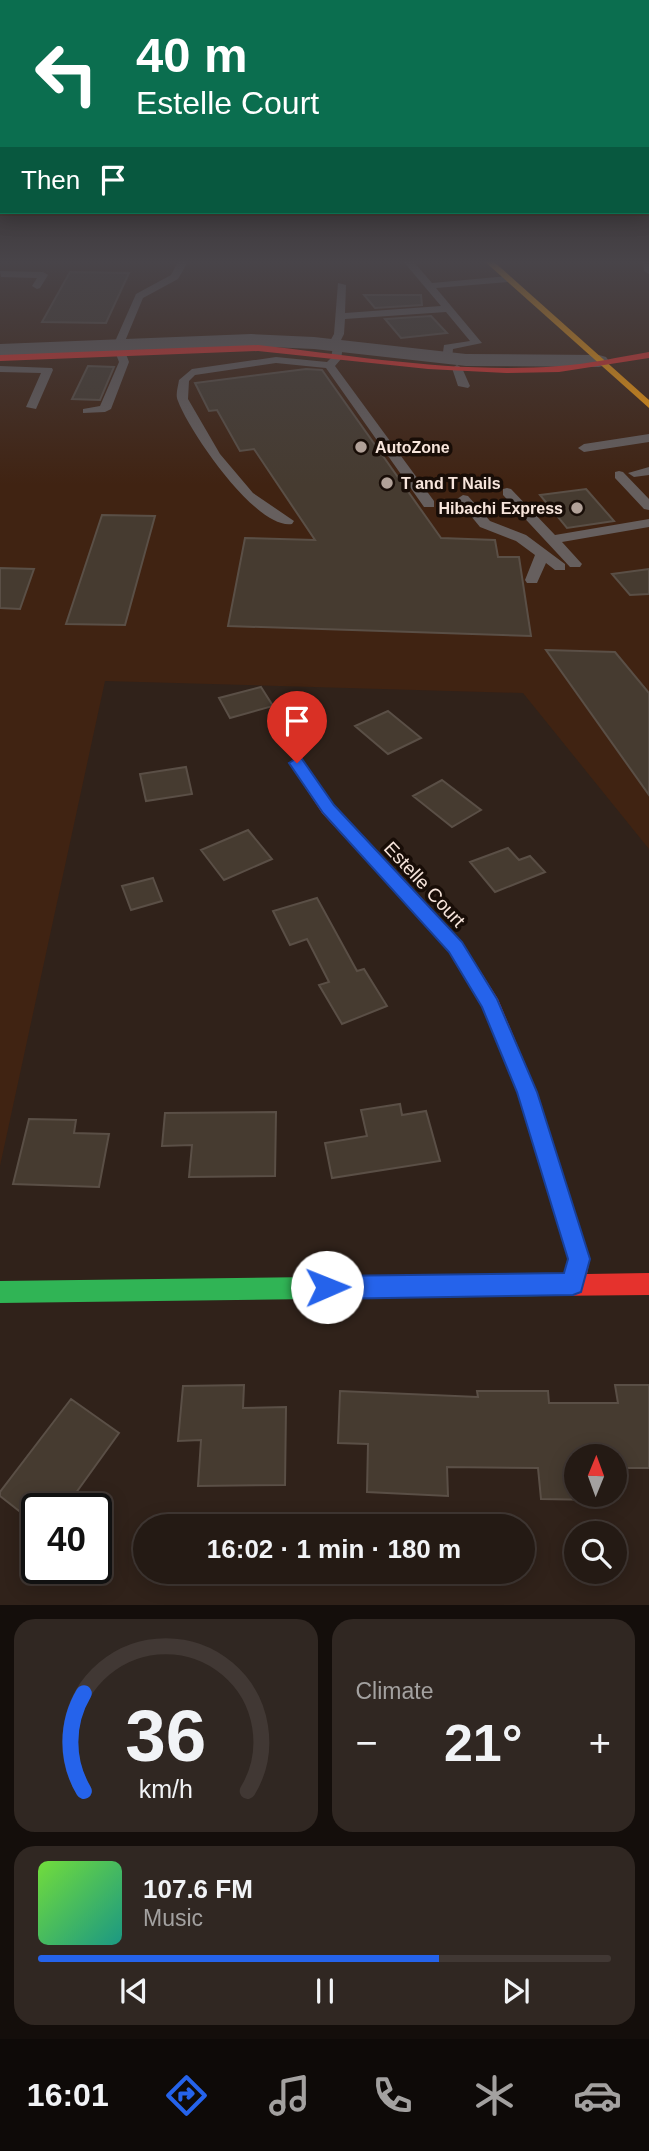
<!DOCTYPE html>
<html lang="en">
<head>
<meta charset="utf-8">
<style>
	body { margin:0; font-family:Arial,sans-serif; background:#302722; color:#f1f3f6; height:100vh; display:flex; flex-direction:column; font-size:26px; white-space:nowrap }
	* { box-sizing:border-box; margin:0 }
	p { font-size:23px; color:#a3a1a0 }
	.icon { flex:none; width:38px; height:38px; fill:none; stroke:currentColor; stroke-width:2; stroke-linecap:round; stroke-linejoin:round }
	.map { position:relative; height:1605px; overflow:hidden }
	.side { display:flex; flex-direction:column; gap:14px; padding:14px; background:#140e0b; flex:1 }
	.side>* { flex:none }
	.guide { position:absolute; left:0px; top:0px; width:649px; height:214px; box-shadow:0 4px 18px #0003,0 0 0 2px #413834; background:#0b6e4f; color:#fff; overflow:hidden }
	.needle { width:46px; rotate:1deg }
	.tools { position:absolute; left:564px; top:1444px; display:grid; gap:14px }
	.tools a { display:grid; place-items:center; width:63px; height:63px; border-radius:50%; background:#241a14; box-shadow:0 4px 18px #0003,0 0 0 2px #413834; font-size:35px }
	.speed { position:absolute; left:21px; top:1493px; display:flex; gap:14px; font-size:35px; font-weight:700; text-align:center }
	.speed>* { display:grid; place-content:center; width:91px; height:91px; border-radius:50%; background:#241a14; box-shadow:0 4px 18px #0003,0 0 0 2px #413834; line-height:1 }
	.speed .limit { border:4px solid #111; border-radius:10px; background:#fff; color:#111 }
	.pin { position:absolute; display:grid; place-items:center; width:60px; height:60px; color:#fff; margin:-72px -30px; border-radius:50% 50% 50% 0; rotate:-45deg; box-shadow:0 0 7px #0007 }
	.pin .icon { rotate:45deg }
	.me { position:absolute; width:77px; margin:-38px; rotate:89deg; stroke-linejoin:round; filter:drop-shadow(0 0 5px #0008) }
	.turn { display:flex; align-items:center; gap:24px; height:147px; padding:0 21px; font-size:32px }
	.turn .icon { width:91px; height:91px; stroke-width:2.5 }
	.turn b { display:block; font-size:49px; line-height:60px }
	.then { display:flex; align-items:center; height:66px; padding:0 21px; background:#0003; gap:14px; font-size:26px }
	.big { font-size:52px; font-weight:600; line-height:1.1 }
	.side .card { flex:1; display:flex; flex-direction:column; justify-content:center; gap:10px; min-width:0; padding:0 24px; border-radius:21px; background:#302722 }
	.side .dial { align-items:center; gap:0 }
	.dial svg { height:182px; overflow:visible; fill:none; stroke:#413834; stroke-width:7; stroke-linecap:round; text-anchor:middle }
	.dial text { fill:#f1f3f6; stroke:none }
	.song { display:flex; align-items:center; gap:21px }
	.cover { width:84px; height:84px; border-radius:10px; background:linear-gradient(135deg,hsl(100 70% 55%),hsl(170 70% 35%)) }
	.played { height:7px; border-radius:4px; background:linear-gradient(90deg,#2563eb 70%,#413834 70%) }
	.keys { display:flex; justify-content:space-around; direction:ltr }
	.heat { display:flex; justify-content:space-between; align-items:center; font-size:38px; direction:ltr }
	.side .tiles { flex:1; display:grid; gap:14px; grid-template-columns:1fr 1fr }
	.card:last-child { grid-column:span 2 }
	.trip { position:absolute; left:133px; top:1514px; width:402px; height:70px; border-radius:35px; background:#241a14; box-shadow:0 4px 18px #0003,0 0 0 2px #413834; font-weight:600; line-height:70px; text-align:center }
	.dock { display:flex; height:112px; justify-content:space-around; align-items:center; background:#0e0a08; color:#a3a1a0 }
	.dock .icon { width:49px; height:49px }
	.dock .selected { color:#2563eb }
	.dock b { font-size:32px; color:#f1f3f6 }
	.map>svg:first-child { display:block }
	.built { fill:#402312 }
	.building { fill:#463b30; stroke:#5a4f46; stroke-width:2 }
	.lines { fill:none; stroke-linecap:round; stroke-linejoin:round }
	.lane { fill:#665f5e; fill-rule:evenodd }
	.street { fill:#665f5e; fill-rule:evenodd }
	.fast { fill:#30b455; fill-rule:evenodd }
	.slow { fill:#ff9f0a; fill-rule:evenodd }
	.jam { fill:#e5322d; fill-rule:evenodd }
	.route { fill:#2563eb; stroke:#184099; stroke-width:2 }
	.poi-dot { fill:#b1a198; stroke:#180d07; stroke-width:2.5 }
	.labels { text-anchor:middle; stroke-width:7; stroke-linejoin:round; paint-order:stroke }
	.far-poi-label { font-size:16px; font-weight:bold; fill:#f7e5dc; stroke:#180d07; text-anchor:start }
	.street-label { font-size:19px; fill:#f7e5dc; stroke:#180d07 }
</style>
</head>
<body>
<div class="map">
<svg width="649" height="1605" viewBox="0 0 649 1605">
	<rect width="100%" height="100%" fill="#30221a"/>
	<!-- built -->
	<path class="built" d="M 0,260 L 649,260 L 649,849 L 523,693 L 105,681 L 0,1166 Z"/>
	<!-- building -->
	<path class="building" d="M 70,272 L 129,273 L 106,323 L 42,322 Z
		M 364,295 L 421,295 L 422,305 L 375,308 Z
		M 431,316 L 447,333 L 401,338 L 385,319 Z
		M 88,366 L 114,367 L 100,400 L 72,399 Z
		M 306,369 L 322,370 L 441,538 L 495,540 L 498,557 L 519,557 L 531,636 L 228,626 L 245,538 L 315,540 L 254,449 L 240,451 L 217,410 L 209,411 L 195,383 Z
		M 586,489 L 614,521 L 567,528 L 540,495 Z
		M 102,515 L 155,516 L 125,625 L 66,624 Z
		M 0,568 L 34,569 L 20,609 L 0,608 Z
		M 649,569 L 649,594 L 630,595 L 612,574 Z
		M 546,650 L 615,652 L 649,693 L 649,795 Z
		M 261,687 L 273,706 L 230,718 L 219,698 Z
		M 388,711 L 421,738 L 388,754 L 355,726 Z
		M 186,767 L 192,794 L 146,801 L 140,774 Z
		M 442,780 L 481,810 L 452,827 L 413,796 Z
		M 248,830 L 272,859 L 224,880 L 201,850 Z
		M 508,848 L 519,860 L 530,856 L 545,872 L 495,892 L 470,862 Z
		M 153,878 L 162,901 L 131,910 L 122,886 Z
		M 317,898 L 357,971 L 364,969 L 387,1006 L 342,1024 L 319,985 L 329,982 L 307,939 L 290,945 L 273,911 Z
		M 400,1104 L 402,1115 L 426,1111 L 440,1161 L 332,1178 L 325,1143 L 367,1136 L 361,1110 Z
		M 276,1112 L 275,1176 L 189,1177 L 192,1145 L 162,1146 L 165,1113 Z
		M 29,1119 L 76,1120 L 74,1133 L 109,1134 L 99,1187 L 13,1184 Z
		M 244,1385 L 243,1408 L 286,1407 L 285,1485 L 198,1486 L 201,1440 L 178,1441 L 183,1386 Z
		M 615,1385 L 649,1385 L 649,1468 L 614,1468 L 614,1456 L 576,1456 L 576,1494 L 597,1494 L 598,1500 L 541,1499 L 538,1468 L 447,1467 L 448,1496 L 367,1492 L 368,1444 L 338,1443 L 340,1391 L 478,1397 L 477,1391 L 548,1391 L 549,1403 L 618,1403 Z
		M 71,1399 L 119,1433 L 65,1508 L 37,1508 L 37,1525 L 0,1496 L 0,1492 Z"/>
	<g class="lines">
		<!-- lane -->
		<path class="lane" d="M 179,260 L 189,260 L 178,279 L 143,298 L 123,346 L 129,362 L 111,409 L 105,412 L 83,413 L 83,409 L 100,406 L 119,362 L 113,346 L 136,294 L 171,275 Z
			M 402,260 L 412,260 L 432,283 L 508,276 L 513,279 L 508,282 L 436,288 L 482,343 L 453,349 L 452,359 L 447,362 L 442,359 L 444,345 L 470,341 L 446,312 L 345,319 L 344,334 L 340,342 L 343,346 L 341,359 L 335,366 L 434,501 L 434,507 L 424,507 L 326,368 L 276,363 L 195,375 L 189,381 L 188,399 L 220,454 L 253,493 L 294,521 L 292,524 C 256,530 189,431 178,401 C 175,395 178,387 179,380 L 192,369 L 276,357 L 327,362 L 331,358 L 333,347 L 329,343 L 334,334 L 338,283 L 346,285 L 345,313 L 441,306 Z
			M 643,260 L 649,260 L 649,274 L 644,271 Z
			M 0,271 L 43,272 L 48,275 L 40,288 L 37,289 L 32,286 L 37,278 L 1,277 Z
			M 457,365 L 462,368 L 470,386 L 468,388 L 458,386 L 452,368 Z
			M 0,366 L 52,368 L 53,370 L 36,409 L 26,407 L 41,373 L 0,372 Z
			M 649,434 L 649,442 L 584,452 L 578,448 L 584,444 Z
			M 649,467 L 649,475 L 634,477 L 628,473 Z
			M 619,471 L 623,472 L 649,499 L 649,510 L 644,509 L 615,478 L 615,472 Z
			M 507,488 L 511,489 L 555,535 L 649,519 L 649,527 L 562,542 L 582,564 L 580,567 L 570,567 L 503,495 L 503,489 Z
			M 463,495 L 468,496 L 490,521 L 526,535 L 565,564 L 565,570 L 555,570 L 546,563 L 537,583 L 527,583 L 525,580 L 535,555 L 516,541 L 480,527 L 457,499 Z"/>
		<!-- street -->
		<path class="street" d="M 251,334 L 314,337 L 466,354 L 599,355 L 606,357 L 609,361 L 606,365 L 599,367 L 466,366 L 314,349 L 251,346 L 0,356 L 0,344 Z"/>
		<!-- fast -->
		<path class="fast" d="M 542,1274 L 550,1277 L 553,1285 L 550,1293 L 542,1296 L 0,1303 L 0,1281 Z"/>
		<!-- slow -->
		<path class="slow" d="M 483,260 L 492,260 L 649,400 L 649,408 Z"/>
		<!-- jam -->
		<path class="jam" d="M 258,345 C 357,356 459,374 559,366 C 589,364 619,357 649,352 L 649,358 L 559,372 L 506,373 L 428,369 L 258,351 L 0,361 L 0,355 Z
			M 297,758 L 302,759 L 334,805 L 462,942 L 498,999 L 537,1092 L 590,1259 L 587,1274 L 649,1273 L 649,1295 L 542,1296 L 534,1293 L 531,1285 L 534,1277 L 542,1274 L 564,1274 L 568,1259 L 517,1092 L 483,1006 L 450,952 L 322,813 L 289,763 Z"/>
	</g>
	<!-- sky -->
	<linearGradient id="sky" x2="0" y2="1"><stop stop-color="#1a130e"/><stop offset="0.54" stop-color="#484449"/><stop offset="1" stop-color="#484449" stop-opacity="0"/></linearGradient>
	<rect width="649" height="485" fill="url(#sky)"/>
	<!-- route -->
	<path class="route" d="M 297,758 L 302,759 L 334,805 L 462,942 L 497,999 L 537,1092 L 590,1259 L 581,1292 L 573,1295 L 327,1299 L 319,1295 L 316,1287 L 319,1280 L 327,1276 L 564,1273 L 568,1259 L 517,1092 L 482,1007 L 449,952 L 323,813 L 289,763 Z"/>
	<!-- markers -->
	<g class="poi-dot">
		<circle cx="361" cy="447" r="7"/>
		<circle cx="387" cy="483" r="7"/>
		<circle cx="577" cy="508" r="7"/>
	</g>
	<g class="labels">
		<!-- far-poi labels -->
		<g class="far-poi-label">
			<text x="375" y="453">AutoZone</text>
			<text x="401" y="489">T and T Nails</text>
			<text x="563" y="514" text-anchor="end">Hibachi Express</text>
		</g>
		<!-- street labels -->
		<g class="street-label">
			<text transform="translate(425 884) rotate(47)" y="7">Estelle Court</text>
		</g>
	</g>
</svg>
<div class="tools">
<a><svg class="needle" viewBox="-14 -14 28 28"><path d="M0-13l5 13h-10z" fill="#e53935"/><path d="M0 13l5-13h-10z" fill="#a3a1a0"/></svg></a>
<a><svg class="icon" aria-label="search" viewBox="0 0 24 24"><circle cx="10" cy="10" r="6"/><path d="M15 15l6 6"/></svg></a>
</div>
<div class="speed"><div class="limit">40</div></div>
<div class="pin" style="left:297px;top:763px;background:#d93025"><svg class="icon" aria-label="arrive" viewBox="0 0 24 24"><path d="M6 21V4h12l-3 4 3 4H6"/></svg></div>
<svg class="me" style="left:327px;top:1287px" viewBox="-20 -20 40 40"><circle r="19" fill="#fff"/><path d="M0-13L10 11 0 6-10 11z" fill="#2563eb"/></svg>
<div class="trip">16:02 · 1 min · 180 m</div>
<div class="guide">
<div class="turn"><svg class="icon" aria-label="left" viewBox="0 0 24 24"><path d="M17 20v-9H6M10 6l-5 5 5 5"/></svg><div><b>40 m</b>Estelle Court</div></div>
<div class="then">Then<svg class="icon" aria-label="arrive" viewBox="0 0 24 24"><path d="M6 21V4h12l-3 4 3 4H6"/></svg></div>
</div>
</div>
<section class="side">
<div class="tiles">
<div class="card dial"><svg viewBox="0 0 100 80">
<path d="M14 69A42 42 0 1 1 86 69"/>
<path d="M14 69A42 42 0 0 1 14 26" stroke="#2563eb"/>
<text x="50" y="56" font-size="32" font-weight="700">36</text>
<text x="50" y="72" font-size="11">km/h</text>
</svg></div>
<div class="card"><p>Climate</p>
<div class="heat"><a>−</a><b class="big">21°</b><a>+</a></div>
</div>
<div class="card">
<div class="song"><i class="cover"></i><div><b>107.6 FM</b><p>Music</p></div></div>
<div class="played"></div>
<div class="keys"><svg class="icon" aria-label="previous" viewBox="0 0 24 24"><path d="M18 5L8 12l10 7zM5 5v14"/></svg><svg class="icon" aria-label="pause" viewBox="0 0 24 24"><path d="M8 5v14M16 5v14"/></svg><svg class="icon" aria-label="next" viewBox="0 0 24 24"><path d="M6 5l10 7-10 7zM19 5v14"/></svg></div>
</div>
</div>
</section>
<nav class="dock">
<b>16:01</b>
<svg class="icon selected" aria-label="directions" viewBox="0 0 24 24"><path d="M12 3l9 9-9 9-9-9zM9 14v-3h6M13 9l2 2-2 2"/></svg>
<svg class="icon" aria-label="music" viewBox="0 0 24 24"><path d="M9 18V5l10-2v13"/><circle cx="6" cy="18" r="3"/><circle cx="16" cy="16" r="3"/></svg>
<svg class="icon" aria-label="phone" viewBox="0 0 24 24"><path d="M5 4h4l2 5-3 2q2 4 5 5l2-3 5 2v4C11 20 4 13 5 4z"/></svg>
<svg class="icon" aria-label="climate" viewBox="0 0 24 24"><path d="M12 3v18M4 7l16 10M4 17L20 7"/></svg>
<svg class="icon" aria-label="car" viewBox="0 0 24 24"><path d="M5 17H2v-5l4-1 3-4h7l3 4 3 1v5h-3M9 17h6M6 11h13"/><circle cx="7" cy="17" r="2"/><circle cx="17" cy="17" r="2"/></svg>
</nav>
</body>
</html>
